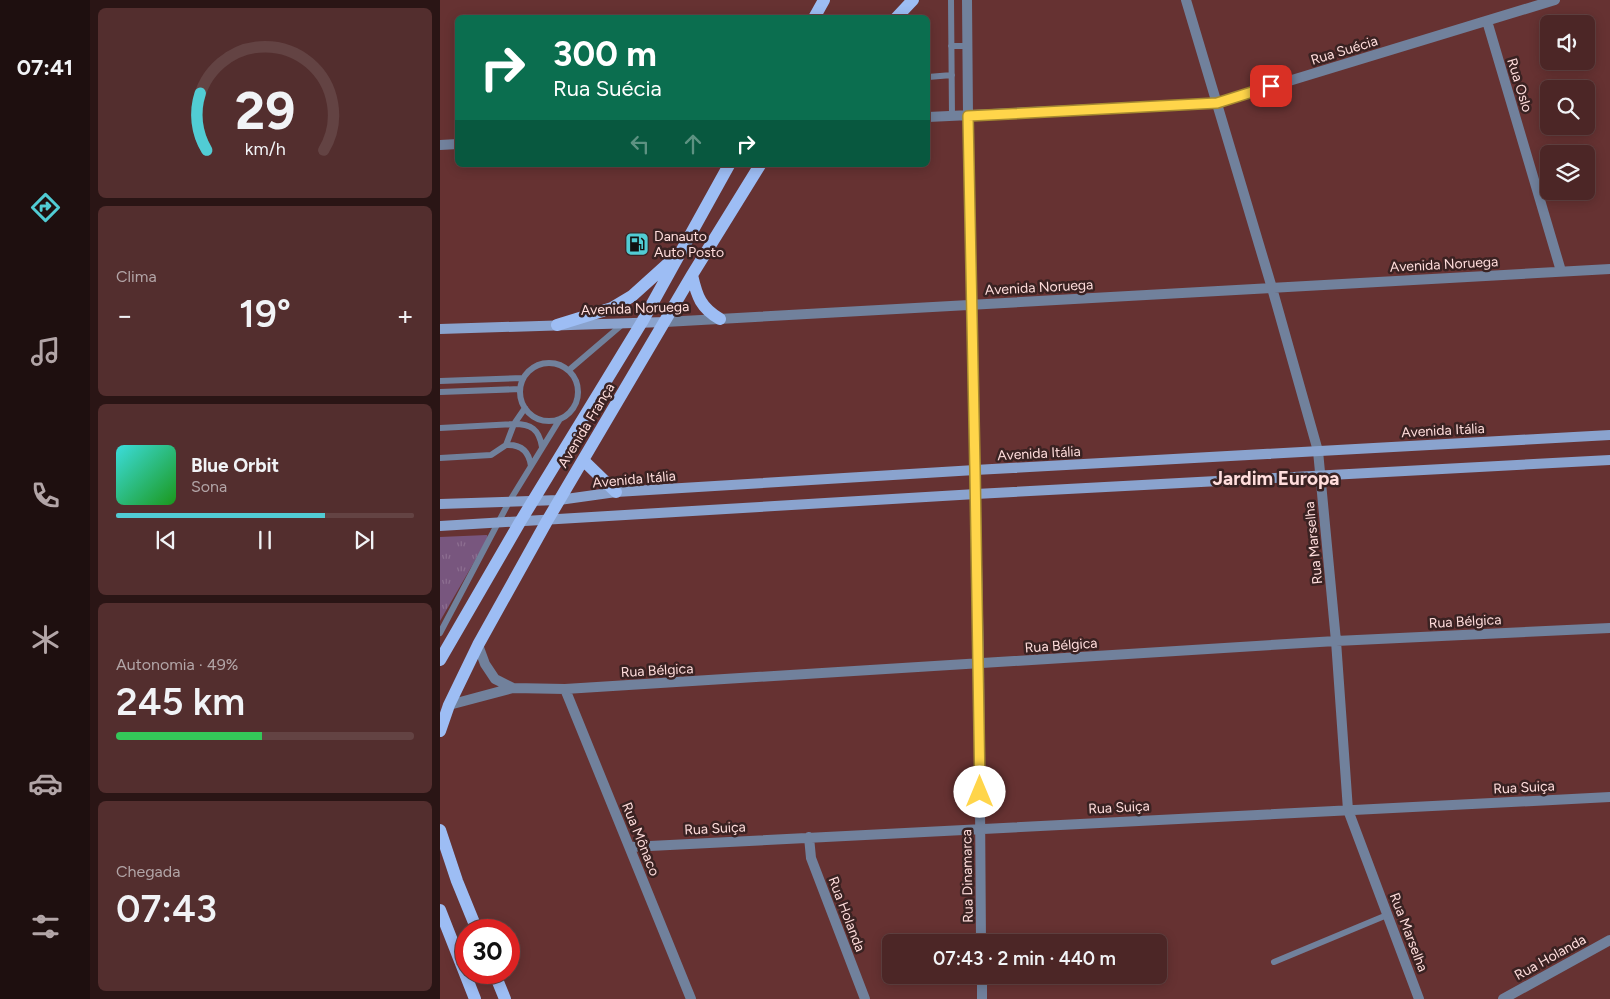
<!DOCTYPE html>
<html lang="pt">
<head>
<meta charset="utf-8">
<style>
	body { margin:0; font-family:Figtree,sans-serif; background:#532e2e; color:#f1f3f6; height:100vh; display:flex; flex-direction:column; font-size:19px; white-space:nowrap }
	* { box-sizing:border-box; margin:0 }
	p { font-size:16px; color:#b2a5a7 }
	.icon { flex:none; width:28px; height:28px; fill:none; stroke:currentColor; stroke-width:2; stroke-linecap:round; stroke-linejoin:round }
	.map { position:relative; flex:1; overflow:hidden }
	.panel { display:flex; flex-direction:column; gap:8px; padding:8px; background:#2a1515; width:350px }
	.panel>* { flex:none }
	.banner { position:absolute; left:15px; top:15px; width:475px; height:152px; border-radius:8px; box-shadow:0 2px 12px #0003,0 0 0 1px #634343; background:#0b6e4f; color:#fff; overflow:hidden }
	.controls { position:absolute; left:1100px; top:15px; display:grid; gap:10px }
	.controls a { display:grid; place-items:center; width:55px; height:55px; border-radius:8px; background:#4c2626; box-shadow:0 2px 12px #0003,0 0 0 1px #634343; font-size:25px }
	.speed { position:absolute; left:15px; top:919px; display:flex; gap:10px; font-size:25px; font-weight:700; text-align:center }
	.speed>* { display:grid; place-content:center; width:65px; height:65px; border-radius:50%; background:#4c2626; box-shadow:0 2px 12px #0003,0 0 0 1px #634343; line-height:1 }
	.speed .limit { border:8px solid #d22; background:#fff; color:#111 }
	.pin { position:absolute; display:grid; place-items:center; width:42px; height:42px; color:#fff; margin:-21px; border-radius:10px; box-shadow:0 2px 8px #0006 }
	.me { position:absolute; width:55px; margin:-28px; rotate:0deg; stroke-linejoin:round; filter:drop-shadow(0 0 4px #0008) }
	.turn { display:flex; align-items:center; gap:18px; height:105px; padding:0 15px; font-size:22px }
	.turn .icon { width:65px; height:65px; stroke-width:2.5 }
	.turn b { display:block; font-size:35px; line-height:42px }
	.lanes { display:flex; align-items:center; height:48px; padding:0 15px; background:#0003; justify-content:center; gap:25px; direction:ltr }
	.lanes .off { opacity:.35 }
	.big { font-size:38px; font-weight:600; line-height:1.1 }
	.panel .card { flex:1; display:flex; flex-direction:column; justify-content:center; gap:8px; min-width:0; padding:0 18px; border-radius:8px; background:#532e2e }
	.panel .dial { align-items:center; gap:0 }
	.dial svg { height:130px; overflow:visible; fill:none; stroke:#634343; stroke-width:7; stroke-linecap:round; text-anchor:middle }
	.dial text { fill:#f1f3f6; stroke:none }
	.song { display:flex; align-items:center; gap:15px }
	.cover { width:60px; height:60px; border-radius:8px; background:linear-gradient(135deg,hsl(180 70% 55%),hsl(120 70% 35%)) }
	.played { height:5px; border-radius:2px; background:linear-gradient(90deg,#51ccd4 70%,#634343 70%) }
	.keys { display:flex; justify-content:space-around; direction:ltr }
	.heat { display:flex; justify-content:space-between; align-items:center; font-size:28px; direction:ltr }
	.charge { height:8px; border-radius:4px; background:linear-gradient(90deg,#34c759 49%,#634343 0) }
	.trip { position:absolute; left:442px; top:934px; width:285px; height:50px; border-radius:8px; background:#4c2626; box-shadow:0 2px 12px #0003,0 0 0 1px #634343; font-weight:600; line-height:50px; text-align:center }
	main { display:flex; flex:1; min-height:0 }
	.dock { display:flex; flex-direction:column; width:90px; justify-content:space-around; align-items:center; background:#1e0f0f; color:#b2a5a7 }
	.dock .icon { width:35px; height:35px }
	.dock .active { color:#51ccd4 }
	.dock b { font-size:22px; color:#f1f3f6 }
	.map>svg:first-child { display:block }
	.grass { fill:url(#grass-tufts) }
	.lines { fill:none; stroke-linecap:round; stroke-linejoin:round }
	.lane { stroke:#71819c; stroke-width:6 }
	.street { stroke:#71819c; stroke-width:10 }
	.secondary { stroke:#8aa3ce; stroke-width:10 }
	.primary { stroke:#9dbdf4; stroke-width:12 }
	.route-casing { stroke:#a68a30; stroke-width:12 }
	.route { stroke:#ffd54a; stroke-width:9 }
	.labels { text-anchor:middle; stroke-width:5; stroke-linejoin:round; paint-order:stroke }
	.street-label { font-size:14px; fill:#ffdddc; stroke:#3a2222 }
	.poi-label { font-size:14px; fill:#ffdddc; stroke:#3a2222; text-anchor:start }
	.district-label { font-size:19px; font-weight:bold; fill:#ffdddc; stroke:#3a2222 }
</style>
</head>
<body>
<main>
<nav class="dock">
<b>07:41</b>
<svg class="icon active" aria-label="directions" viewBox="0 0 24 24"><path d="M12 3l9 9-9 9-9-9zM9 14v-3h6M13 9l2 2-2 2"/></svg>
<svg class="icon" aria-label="music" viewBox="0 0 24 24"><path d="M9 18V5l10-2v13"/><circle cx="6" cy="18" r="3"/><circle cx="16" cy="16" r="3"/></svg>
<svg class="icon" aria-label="phone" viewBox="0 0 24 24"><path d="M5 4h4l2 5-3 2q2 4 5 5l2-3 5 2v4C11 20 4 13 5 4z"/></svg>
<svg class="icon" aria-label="climate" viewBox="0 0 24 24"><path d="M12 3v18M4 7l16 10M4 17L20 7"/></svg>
<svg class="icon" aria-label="car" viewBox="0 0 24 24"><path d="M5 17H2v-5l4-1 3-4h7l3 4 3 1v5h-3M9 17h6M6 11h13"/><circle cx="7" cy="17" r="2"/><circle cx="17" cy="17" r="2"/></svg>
<svg class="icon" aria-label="filters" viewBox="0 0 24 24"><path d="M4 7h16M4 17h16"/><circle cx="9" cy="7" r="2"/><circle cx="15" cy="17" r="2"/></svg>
</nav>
<section class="panel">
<div class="card dial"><svg viewBox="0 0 100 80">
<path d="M14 69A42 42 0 1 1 86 69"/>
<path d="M14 69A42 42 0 0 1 10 34" stroke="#51ccd4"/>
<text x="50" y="56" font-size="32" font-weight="700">29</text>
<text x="50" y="72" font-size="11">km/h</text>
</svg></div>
<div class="card"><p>Clima</p>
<div class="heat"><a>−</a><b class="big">19°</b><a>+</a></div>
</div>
<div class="card">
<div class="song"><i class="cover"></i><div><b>Blue Orbit</b><p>Sona</p></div></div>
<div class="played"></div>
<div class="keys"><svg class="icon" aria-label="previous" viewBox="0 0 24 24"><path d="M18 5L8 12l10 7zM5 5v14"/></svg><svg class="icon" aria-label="pause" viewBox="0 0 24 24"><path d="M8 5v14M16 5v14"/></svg><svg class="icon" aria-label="next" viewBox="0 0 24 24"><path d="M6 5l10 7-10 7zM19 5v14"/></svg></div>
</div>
<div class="card"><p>Autonomia · 49%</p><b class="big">245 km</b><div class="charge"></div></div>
<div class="card"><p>Chegada</p><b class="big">07:43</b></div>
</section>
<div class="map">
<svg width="1170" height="999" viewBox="0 0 1170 999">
	<defs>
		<pattern id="grass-tufts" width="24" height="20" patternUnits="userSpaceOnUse" patternTransform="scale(1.25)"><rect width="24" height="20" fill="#78567e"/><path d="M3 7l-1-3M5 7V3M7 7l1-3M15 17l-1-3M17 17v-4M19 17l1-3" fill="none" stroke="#8c6e90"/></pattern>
	</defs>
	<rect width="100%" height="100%" fill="#663232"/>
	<!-- grass -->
	<path class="grass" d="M 47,535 L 48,538 L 0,621 L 0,537 Z"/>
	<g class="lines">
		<!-- lane -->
		<path class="lane" d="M 511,0 L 512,116
			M 511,46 L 528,46
			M 488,77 L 512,75
			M80 392a29 29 0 1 1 58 0a29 29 0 1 1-58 0Z
			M 129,370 L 184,323
			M 0,381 L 83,378
			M 0,392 L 80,389
			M 0,428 L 74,424 L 85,408
			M 66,445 C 81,444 89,451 91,466
			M 0,458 L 51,455 L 66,445 L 74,424 C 91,424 99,429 102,447
			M 0,633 L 69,502 L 120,419
			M 834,962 L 947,915"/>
		<!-- street -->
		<path class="street" d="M 527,0 L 528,116 L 539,664 L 541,942
			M 746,0 L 832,288 L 878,451 L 896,641 L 908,810 L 979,999
			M 1047,21 L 1121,271
			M 488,117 L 777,103 L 1115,0
			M 0,145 L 18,144
			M 225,322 L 1170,269
			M 38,645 L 45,664 L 55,679 L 73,688
			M 125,689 L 251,999
			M 9,705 L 73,688 L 125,689 L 896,641 L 1170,628
			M 369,837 L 371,858 L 425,999
			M 190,847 L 1170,797
			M 542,975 L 542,999
			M 1063,999 L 1170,940"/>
		<!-- secondary -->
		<path class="secondary" d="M 0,329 L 225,322
			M 0,504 L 119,500 L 176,492 L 535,470 L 1170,435
			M 0,526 L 536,494 L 1170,460"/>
		<!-- primary -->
		<path class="primary" d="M 374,18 L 384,0
			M 456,18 L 473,0
			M 252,275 C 257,297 261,308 280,319
			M 117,325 L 172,308 L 192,296 L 233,259
			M 143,460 L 176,492
			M 0,660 L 80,522 L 202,322 L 289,165
			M 0,731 L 9,705 L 38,645 L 107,521 L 252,275 L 320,165
			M 0,830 L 17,881 L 37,930
			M 0,910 L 35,999
			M 54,972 L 65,999"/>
	</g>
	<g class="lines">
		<!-- route casing -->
		<g class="route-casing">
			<path id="route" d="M 540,792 L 535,470 L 528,116 L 777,103 L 831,86"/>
		</g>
		<!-- route -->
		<use href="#route" class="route"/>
	</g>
	<!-- icons -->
	<defs>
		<g id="fuel-square" transform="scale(1.25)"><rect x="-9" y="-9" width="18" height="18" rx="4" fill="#51ccd4" stroke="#3a2222"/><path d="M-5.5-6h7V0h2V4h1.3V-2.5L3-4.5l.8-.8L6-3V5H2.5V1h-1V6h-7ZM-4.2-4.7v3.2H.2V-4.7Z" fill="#111"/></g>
	</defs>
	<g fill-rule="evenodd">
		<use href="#fuel-square" x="197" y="244"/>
	</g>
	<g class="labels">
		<!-- street labels -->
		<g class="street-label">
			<text transform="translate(904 50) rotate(-17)" y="5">Rua Suécia</text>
			<text transform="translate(1080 85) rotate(73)" y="5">Rua Oslo</text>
			<text transform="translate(1004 264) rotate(-3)" y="5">Avenida Noruega</text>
			<text transform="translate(599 287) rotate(-3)" y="5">Avenida Noruega</text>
			<text transform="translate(195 308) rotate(-2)" y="5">Avenida Noruega</text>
			<text transform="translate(146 425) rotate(-59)" y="5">Avenida França</text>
			<text transform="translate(1003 430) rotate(-3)" y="5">Avenida Itália</text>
			<text transform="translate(599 453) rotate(-3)" y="5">Avenida Itália</text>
			<text transform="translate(194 479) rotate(-5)" y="5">Avenida Itália</text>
			<text transform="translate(873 543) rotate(-96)" y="5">Rua Marselha</text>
			<text transform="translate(1025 621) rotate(-3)" y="5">Rua Bélgica</text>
			<text transform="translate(621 645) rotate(-4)" y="5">Rua Bélgica</text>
			<text transform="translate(217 670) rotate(-3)" y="5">Rua Bélgica</text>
			<text transform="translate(1084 787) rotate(-3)" y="5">Rua Suiça</text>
			<text transform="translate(679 807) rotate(-3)" y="5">Rua Suiça</text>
			<text transform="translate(275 828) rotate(-3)" y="5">Rua Suiça</text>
			<text transform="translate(201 839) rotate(68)" y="5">Rua Mônaco</text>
			<text transform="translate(527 876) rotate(-91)" y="5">Rua Dinamarca</text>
			<text transform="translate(407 914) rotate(69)" y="5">Rua Holanda</text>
			<text transform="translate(969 932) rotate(69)" y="5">Rua Marselha</text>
			<text transform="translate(1110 957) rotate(-29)" y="5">Rua Holanda</text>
		</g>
		<!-- poi labels -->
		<g class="poi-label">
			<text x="214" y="241">Danauto<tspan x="214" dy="16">Auto Posto</tspan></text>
		</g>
		<!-- district labels -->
		<g class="district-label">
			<text x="836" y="485">Jardim Europa</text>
		</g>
	</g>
</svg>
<div class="controls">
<a><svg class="icon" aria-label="sound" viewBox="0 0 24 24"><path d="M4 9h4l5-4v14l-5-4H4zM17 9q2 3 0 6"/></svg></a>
<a><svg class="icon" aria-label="search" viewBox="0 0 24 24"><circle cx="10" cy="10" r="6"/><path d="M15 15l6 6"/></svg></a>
<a><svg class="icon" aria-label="layers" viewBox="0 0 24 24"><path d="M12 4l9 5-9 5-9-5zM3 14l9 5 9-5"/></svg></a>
</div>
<div class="speed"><div class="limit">30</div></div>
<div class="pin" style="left:831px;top:86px;background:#d93025"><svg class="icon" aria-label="arrive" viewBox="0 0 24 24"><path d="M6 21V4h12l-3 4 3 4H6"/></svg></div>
<svg class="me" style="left:540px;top:792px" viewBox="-20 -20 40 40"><circle r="19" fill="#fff"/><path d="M0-13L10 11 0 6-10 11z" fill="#ffd54a"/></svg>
<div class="trip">07:43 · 2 min · 440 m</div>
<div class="banner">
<div class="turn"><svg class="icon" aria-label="right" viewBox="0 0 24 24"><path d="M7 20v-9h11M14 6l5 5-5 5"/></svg><div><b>300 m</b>Rua Suécia</div></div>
<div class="lanes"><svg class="icon off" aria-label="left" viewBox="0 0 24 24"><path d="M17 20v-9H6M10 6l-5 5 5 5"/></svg><svg class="icon off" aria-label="ahead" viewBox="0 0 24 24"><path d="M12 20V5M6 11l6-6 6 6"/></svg><svg class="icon" aria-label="right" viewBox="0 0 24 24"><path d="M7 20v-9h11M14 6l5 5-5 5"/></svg></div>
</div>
</div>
</main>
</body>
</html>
